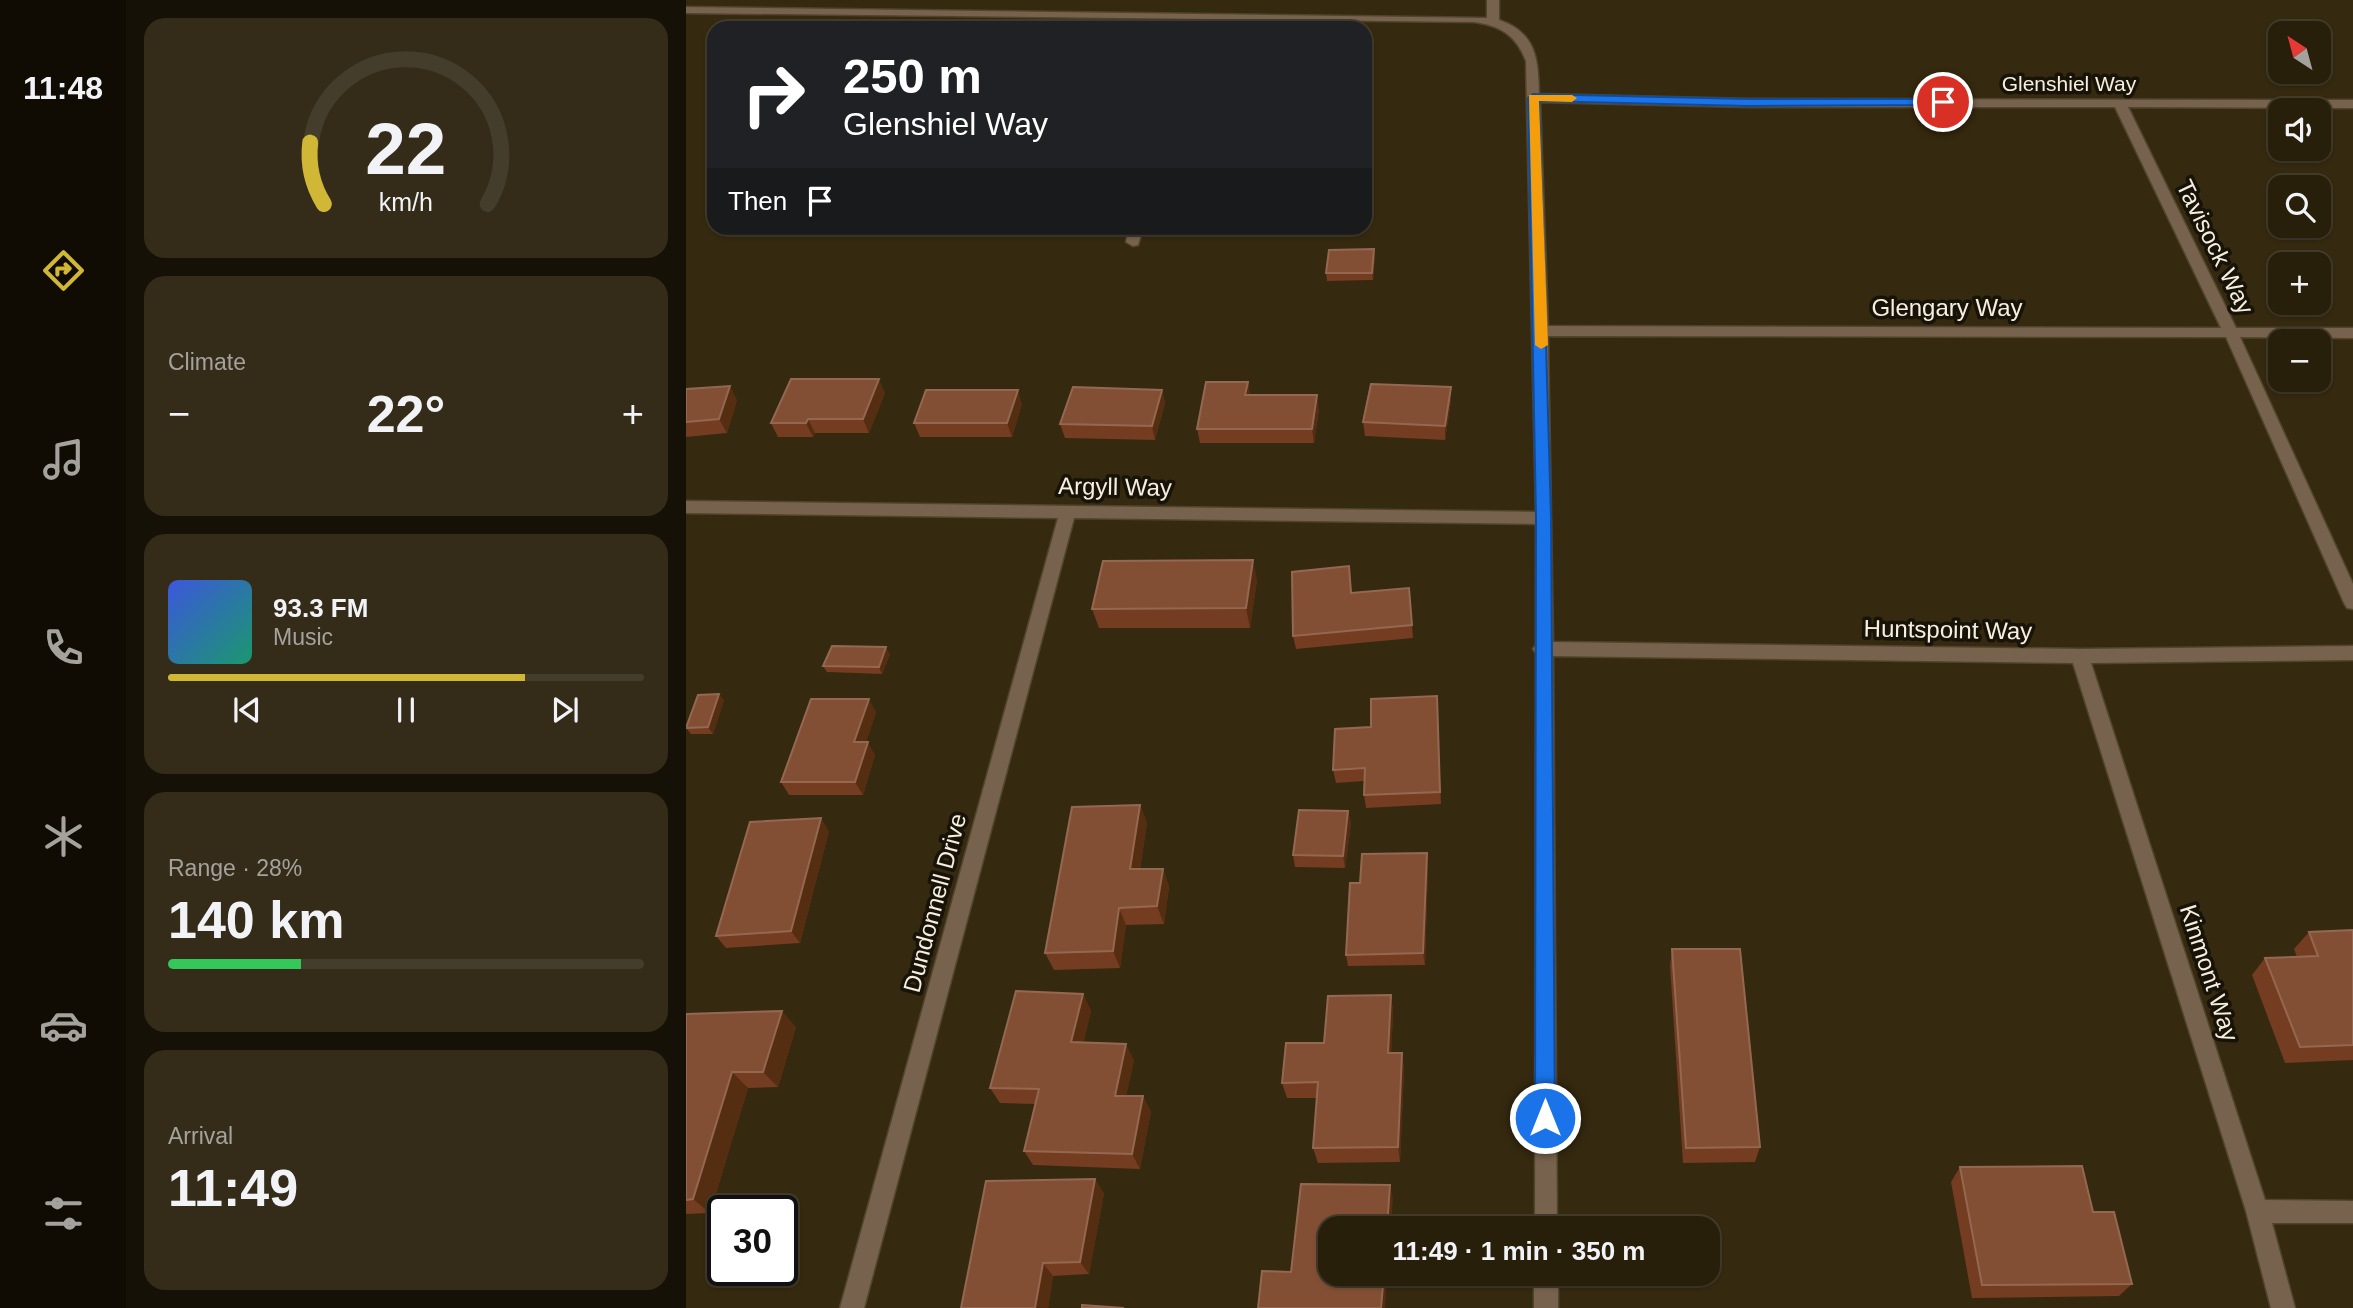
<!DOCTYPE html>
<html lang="en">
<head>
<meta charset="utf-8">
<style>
	body { margin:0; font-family:Helvetica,sans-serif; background:#342c19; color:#f1f3f6; height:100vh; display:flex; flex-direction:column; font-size:26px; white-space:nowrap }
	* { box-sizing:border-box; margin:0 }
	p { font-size:23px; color:#a5a29d }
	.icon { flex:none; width:38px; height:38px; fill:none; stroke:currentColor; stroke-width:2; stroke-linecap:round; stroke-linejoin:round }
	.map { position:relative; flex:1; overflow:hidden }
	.details { display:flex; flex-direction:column; gap:18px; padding:18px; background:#161106; width:560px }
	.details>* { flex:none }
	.hud { position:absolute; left:21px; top:21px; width:665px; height:214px; border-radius:21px; box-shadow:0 2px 5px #0004,0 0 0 2px #443d2c; background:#202124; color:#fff; overflow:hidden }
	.needle { width:46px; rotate:324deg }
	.fabs { position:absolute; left:1582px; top:21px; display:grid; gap:14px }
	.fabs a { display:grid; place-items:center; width:63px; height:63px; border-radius:14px; background:#281f0b; box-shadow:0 2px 5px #0004,0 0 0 2px #443d2c; font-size:35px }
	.speed { position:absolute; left:21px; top:1195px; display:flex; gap:14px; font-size:35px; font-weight:700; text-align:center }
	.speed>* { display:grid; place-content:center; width:91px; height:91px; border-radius:50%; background:#281f0b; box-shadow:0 2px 5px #0004,0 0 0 2px #443d2c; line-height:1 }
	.speed .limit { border:4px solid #111; border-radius:10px; background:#fff; color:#111 }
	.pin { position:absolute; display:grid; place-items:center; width:60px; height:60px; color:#fff; margin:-30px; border:4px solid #fff; border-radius:50%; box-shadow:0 2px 7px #0007 }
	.me { position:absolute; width:77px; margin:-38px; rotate:0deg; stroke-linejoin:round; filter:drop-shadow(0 0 5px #0008) }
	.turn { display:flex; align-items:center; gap:24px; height:147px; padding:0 21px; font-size:32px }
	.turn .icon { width:91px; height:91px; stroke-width:2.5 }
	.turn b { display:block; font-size:49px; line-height:60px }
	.then { display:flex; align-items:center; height:66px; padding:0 21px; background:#0003; gap:14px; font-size:26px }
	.big { font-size:52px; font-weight:800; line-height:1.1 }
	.details .card { flex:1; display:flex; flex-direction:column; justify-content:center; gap:10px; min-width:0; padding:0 24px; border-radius:21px; background:#342c19 }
	.details .dial { align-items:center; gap:0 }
	.dial svg { height:182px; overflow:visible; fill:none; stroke:#443d2c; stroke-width:7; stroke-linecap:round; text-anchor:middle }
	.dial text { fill:#f1f3f6; stroke:none }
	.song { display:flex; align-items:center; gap:21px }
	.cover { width:84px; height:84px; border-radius:10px; background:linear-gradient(135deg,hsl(230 70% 55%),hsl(160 70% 35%)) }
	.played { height:7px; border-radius:4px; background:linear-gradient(90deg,#d0b736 75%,#443d2c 75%) }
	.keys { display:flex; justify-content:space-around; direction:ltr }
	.heat { display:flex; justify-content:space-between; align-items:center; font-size:38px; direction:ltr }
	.charge { height:10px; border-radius:5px; background:linear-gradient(90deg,#34c759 28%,#443d2c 0) }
	.trip { position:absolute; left:632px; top:1216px; width:402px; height:70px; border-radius:21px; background:#281f0b; box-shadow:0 2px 5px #0004,0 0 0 2px #443d2c; font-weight:800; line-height:70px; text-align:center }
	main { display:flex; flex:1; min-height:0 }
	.dock { display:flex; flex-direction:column; width:126px; justify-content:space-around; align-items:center; background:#100c04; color:#a5a29d }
	.dock .icon { width:49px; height:49px }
	.dock .selected { color:#d0b736 }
	.dock b { font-size:32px; color:#f1f3f6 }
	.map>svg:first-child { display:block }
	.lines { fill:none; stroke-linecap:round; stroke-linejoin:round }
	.minor-casing { stroke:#50452c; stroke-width:3 }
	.minor { fill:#77624d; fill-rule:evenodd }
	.wall { fill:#743c20 }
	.shaded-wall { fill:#552d11 }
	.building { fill:#824f35; stroke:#946850; stroke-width:2 }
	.route { fill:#1a73e8; stroke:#114b97; stroke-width:2 }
	.slow { fill:#f59e0b }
	.labels { text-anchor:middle; stroke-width:7; stroke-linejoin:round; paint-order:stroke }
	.far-street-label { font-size:21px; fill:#f6eedf; stroke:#181308 }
	.street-label { font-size:24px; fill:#f6eedf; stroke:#181308 }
</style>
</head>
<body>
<main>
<nav class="dock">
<b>11:48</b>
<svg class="icon selected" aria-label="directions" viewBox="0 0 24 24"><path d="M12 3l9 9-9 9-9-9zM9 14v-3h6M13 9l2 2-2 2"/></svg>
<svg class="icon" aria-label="music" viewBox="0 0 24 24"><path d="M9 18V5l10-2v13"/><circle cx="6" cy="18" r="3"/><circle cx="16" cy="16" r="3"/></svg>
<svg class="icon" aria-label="phone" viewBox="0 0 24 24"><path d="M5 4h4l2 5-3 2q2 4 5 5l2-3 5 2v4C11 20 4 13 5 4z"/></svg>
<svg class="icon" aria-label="climate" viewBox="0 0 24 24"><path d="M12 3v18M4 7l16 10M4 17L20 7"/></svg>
<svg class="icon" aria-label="car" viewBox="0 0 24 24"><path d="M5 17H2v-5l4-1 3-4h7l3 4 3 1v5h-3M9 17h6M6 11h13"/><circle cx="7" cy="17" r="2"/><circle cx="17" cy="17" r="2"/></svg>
<svg class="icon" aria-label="filters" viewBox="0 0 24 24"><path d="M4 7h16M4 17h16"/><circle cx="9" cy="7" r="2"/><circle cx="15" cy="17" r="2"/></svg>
</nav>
<section class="details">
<div class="card dial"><svg viewBox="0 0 100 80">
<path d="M14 69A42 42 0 1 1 86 69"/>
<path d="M14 69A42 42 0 0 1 8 42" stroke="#d0b736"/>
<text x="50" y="56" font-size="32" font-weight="700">22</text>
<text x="50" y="72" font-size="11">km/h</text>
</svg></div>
<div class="card"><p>Climate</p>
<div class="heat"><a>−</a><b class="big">22°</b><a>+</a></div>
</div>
<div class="card">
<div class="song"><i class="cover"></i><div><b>93.3 FM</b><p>Music</p></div></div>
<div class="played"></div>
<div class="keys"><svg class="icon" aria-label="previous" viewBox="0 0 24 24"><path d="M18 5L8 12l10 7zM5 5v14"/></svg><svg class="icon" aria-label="pause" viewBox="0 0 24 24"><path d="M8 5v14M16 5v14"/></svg><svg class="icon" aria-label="next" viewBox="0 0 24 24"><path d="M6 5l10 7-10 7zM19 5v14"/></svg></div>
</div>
<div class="card"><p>Range · 28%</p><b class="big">140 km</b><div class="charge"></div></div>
<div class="card"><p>Arrival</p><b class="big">11:49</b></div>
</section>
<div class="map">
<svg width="1667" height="1308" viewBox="0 0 1667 1308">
	<rect width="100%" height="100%" fill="#35290f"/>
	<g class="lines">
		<!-- minor casing -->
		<g class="minor-casing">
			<path id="minor" d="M 801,0 L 813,0 L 813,20 C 851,33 852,60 853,94 L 1062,99 L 1667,100 L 1667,108 L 1442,107 L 1550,328 L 1667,328 L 1667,338 L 1554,337 L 1667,584 L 1667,609 L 1661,608 L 1658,603 L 1540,337 L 862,336 L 867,642 L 1394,649 L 1667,646 L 1667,660 L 1405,663 L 1579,1200 L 1667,1201 L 1667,1223 L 1586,1223 L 1609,1308 L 1585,1308 L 1560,1211 L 1387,663 L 867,656 L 871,1228 L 849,1228 L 850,653 L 847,649 L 850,645 L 850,524 L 388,518 L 178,1308 L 154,1308 L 372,518 L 0,513 L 0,501 L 850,512 L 840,61 C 830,35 815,26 788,22 L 0,13 L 0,7 L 801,18 ZM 854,102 L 1062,107 L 1429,107 L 1535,328 L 862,326 Z
				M 443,228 L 457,228 L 452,245 L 447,246 L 440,242 Z
				M 848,1274 L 872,1274 L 872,1308 L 848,1308 Z"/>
		</g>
		<!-- minor -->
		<use href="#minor" class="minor"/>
	</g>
	<!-- wall -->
	<path class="wall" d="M 688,249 L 689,257 L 687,280 L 641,281 L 640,273 Z
		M 562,382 L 564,395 L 633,409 L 628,443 L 514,443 L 511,429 Z
		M 765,387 L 765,401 L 759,440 L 679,436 L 677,422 Z
		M 0,389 L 51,400 L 41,433 L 0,437 Z
		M 476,390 L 479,403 L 469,440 L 379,438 L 374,424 Z
		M 199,393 L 183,433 L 129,433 L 127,437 L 92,437 L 85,423 Z
		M 336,404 L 326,437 L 234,437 L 228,423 Z
		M 663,566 L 666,593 L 723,588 L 727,638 L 610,649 L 607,636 Z
		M 571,580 L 564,628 L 413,628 L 406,609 Z
		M 204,654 L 196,674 L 141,672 L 137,666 Z
		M 751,696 L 755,804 L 680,808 L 678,795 L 678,781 L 650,783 L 647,770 L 685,727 Z
		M 38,700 L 27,734 L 5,734 L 0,728 Z
		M 190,712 L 180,742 L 189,755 L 177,795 L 103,795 L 95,782 Z
		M 454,805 L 461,823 L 454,869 L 477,869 L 483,887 L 478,924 L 440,925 L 434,968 L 368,970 L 359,953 Z
		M 662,811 L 665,824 L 659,868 L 609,867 L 607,855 Z
		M 143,831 L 114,943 L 40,948 L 30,936 Z
		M 741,853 L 742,866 L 739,965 L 662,966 L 660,955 L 674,883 Z
		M 1667,930 L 1667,1060 L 1599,1063 L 1566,975 L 1579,958 L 1611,957 L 1608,949 L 1623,932 Z
		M 986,949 L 1074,1147 L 1069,1162 L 997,1163 L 984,966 Z
		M 397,994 L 405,1011 L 397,1043 L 448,1060 L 440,1096 L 465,1111 L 454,1169 L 347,1165 L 338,1151 L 349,1104 L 314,1103 L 304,1088 Z
		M 705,995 L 707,1012 L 705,1053 L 716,1053 L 718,1069 L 714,1162 L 632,1163 L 627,1148 L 631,1098 L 601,1098 L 596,1083 L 638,1043 Z
		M 0,1014 L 110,1027 L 92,1087 L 62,1088 L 24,1213 L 0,1214 Z
		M 1274,1167 L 1407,1212 L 1446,1284 L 1433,1296 L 1286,1298 L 1265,1182 Z
		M 418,1193 L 403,1274 L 367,1276 L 362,1308 L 275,1308 Z"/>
	<!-- shaded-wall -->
	<path class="shaded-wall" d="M 688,249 L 689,257 L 687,280 L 686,273 Z
		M 193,379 L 199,393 L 183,433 L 177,419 Z
		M 562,382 L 564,396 L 559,395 Z
		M 44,386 L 51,400 L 41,433 L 33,419 Z
		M 765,387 L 765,401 L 759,440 L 759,426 Z
		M 332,390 L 336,404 L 326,437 L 321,423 Z
		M 476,390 L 479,403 L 469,440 L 466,426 Z
		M 631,395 L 633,409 L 628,443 L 626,429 Z
		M 122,419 L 129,433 L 127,437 L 120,423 Z
		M 567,560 L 571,580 L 564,628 L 560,608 Z
		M 200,647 L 204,654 L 196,674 L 193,667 Z
		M 33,694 L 38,700 L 27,734 L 22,727 Z
		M 183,699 L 190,712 L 176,755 L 168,742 Z
		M 182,742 L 189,755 L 177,795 L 169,782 Z
		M 454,805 L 461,823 L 451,887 L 444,869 Z
		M 662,811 L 665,824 L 659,868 L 657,856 Z
		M 135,818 L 143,831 L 114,943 L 105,931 Z
		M 741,853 L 742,866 L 739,965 L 737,953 Z
		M 477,869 L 483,887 L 478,924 L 471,906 Z
		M 433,908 L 440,925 L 434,968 L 427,951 Z
		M 397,994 L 405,1011 L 394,1058 L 385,1042 Z
		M 705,995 L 707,1012 L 705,1068 L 702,1053 Z
		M 96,1011 L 110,1027 L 92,1087 L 77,1072 Z
		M 440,1044 L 448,1060 L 437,1111 L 429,1096 Z
		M 716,1053 L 718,1069 L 714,1162 L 712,1147 Z
		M 46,1072 L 62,1088 L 24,1213 L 7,1199 Z
		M 457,1096 L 465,1111 L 454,1169 L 446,1154 Z
		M 409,1179 L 418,1193 L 403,1274 L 394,1262 Z
		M 704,1185 L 707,1199 L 705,1228 L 701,1228 Z
		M 357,1263 L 367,1276 L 362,1308 L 349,1308 Z
		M 698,1274 L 701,1274 L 699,1308 L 695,1308 Z"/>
	<!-- building -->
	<path class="building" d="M 688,249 L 686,273 L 640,273 L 643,250 Z
		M 105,379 L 193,379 L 177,419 L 122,419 L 120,423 L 85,423 Z
		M 520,382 L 562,382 L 559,395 L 631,395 L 626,429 L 511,429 Z
		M 685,384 L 765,387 L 759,426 L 677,422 Z
		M 44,386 L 33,419 L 0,422 L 0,389 Z
		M 387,387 L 476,390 L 466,426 L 374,424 Z
		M 240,390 L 332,390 L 321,423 L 228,423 Z
		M 567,560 L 560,608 L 406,609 L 417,561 Z
		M 663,566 L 665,593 L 723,588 L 726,625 L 607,636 L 606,572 Z
		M 146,646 L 200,647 L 193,667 L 137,666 Z
		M 33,694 L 22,727 L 0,728 L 12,695 Z
		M 751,696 L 754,792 L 678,795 L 679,768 L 647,770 L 649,729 L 685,727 L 685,699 Z
		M 125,699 L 183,699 L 168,742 L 182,742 L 169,782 L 95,782 Z
		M 454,805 L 444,869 L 477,869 L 471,906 L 433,908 L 427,951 L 359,953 L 386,807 Z
		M 613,810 L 662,811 L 657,856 L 607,855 Z
		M 135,818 L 105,931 L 30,936 L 64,822 Z
		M 741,853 L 737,953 L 660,955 L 664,883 L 674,883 L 676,854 Z
		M 1667,930 L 1667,1045 L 1614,1047 L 1579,958 L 1632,956 L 1623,932 Z
		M 986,949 L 1054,949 L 1074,1147 L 1000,1148 Z
		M 330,991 L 397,994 L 385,1042 L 440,1044 L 429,1096 L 457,1096 L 446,1154 L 338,1151 L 353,1089 L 304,1088 Z
		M 705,995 L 702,1053 L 716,1053 L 712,1147 L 627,1148 L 632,1082 L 596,1083 L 600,1043 L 638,1043 L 642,996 Z
		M 96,1011 L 77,1072 L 46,1072 L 7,1199 L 0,1200 L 0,1014 Z
		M 1396,1166 L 1407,1212 L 1428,1212 L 1446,1284 L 1296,1285 L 1274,1167 Z
		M 409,1179 L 394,1262 L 357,1263 L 349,1308 L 275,1308 L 300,1181 Z
		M 615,1184 L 704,1185 L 701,1228 L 644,1228 L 644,1274 L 698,1274 L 695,1308 L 572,1308 L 576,1271 L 605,1272 Z
		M 396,1305 L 438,1308 L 396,1308 Z"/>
	<!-- route -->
	<path class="route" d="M 847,94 L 1062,99 L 1257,99 L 1262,102 L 1257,105 L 1062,106 L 853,101 L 865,518 L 869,1118 L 866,1125 L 859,1128 L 852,1125 L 849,1118 L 850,518 L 842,98 Z"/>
	<!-- slow -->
	<path class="slow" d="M 843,95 L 886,95 L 891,98 L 886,102 L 853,101 L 862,345 L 855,349 L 849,345 Z"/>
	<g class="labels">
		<!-- far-street labels -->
		<g class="far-street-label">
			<text x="1383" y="91">Glenshiel Way</text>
		</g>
		<!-- street labels -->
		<g class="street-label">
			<text transform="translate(1529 247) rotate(64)" y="8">Tavisock Way</text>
			<text x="1261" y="316">Glengary Way</text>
			<text transform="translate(429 487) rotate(1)" y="8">Argyll Way</text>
			<text transform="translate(1262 630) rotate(1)" y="8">Huntspoint Way</text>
			<text transform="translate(249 903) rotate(-75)" y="8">Dundonnell Drive</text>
			<text transform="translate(1523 973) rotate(72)" y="8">Kinmont Way</text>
		</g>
	</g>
</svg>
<div class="fabs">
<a><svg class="needle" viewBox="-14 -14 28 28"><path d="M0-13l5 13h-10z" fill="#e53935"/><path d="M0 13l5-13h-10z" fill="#a5a29d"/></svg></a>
<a><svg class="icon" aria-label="sound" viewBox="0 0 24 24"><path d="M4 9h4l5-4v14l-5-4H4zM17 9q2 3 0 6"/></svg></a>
<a><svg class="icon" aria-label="search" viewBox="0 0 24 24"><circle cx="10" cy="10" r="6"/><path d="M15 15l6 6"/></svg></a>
<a>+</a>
<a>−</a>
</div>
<div class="speed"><div class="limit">30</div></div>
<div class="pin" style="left:1257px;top:102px;background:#d93025"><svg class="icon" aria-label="arrive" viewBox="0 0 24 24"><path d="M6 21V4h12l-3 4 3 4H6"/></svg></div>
<svg class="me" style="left:859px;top:1118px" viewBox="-20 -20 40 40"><circle r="17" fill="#1a73e8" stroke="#fff" stroke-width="3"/><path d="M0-11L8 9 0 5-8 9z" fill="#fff"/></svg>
<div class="trip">11:49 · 1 min · 350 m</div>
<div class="hud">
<div class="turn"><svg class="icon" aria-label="right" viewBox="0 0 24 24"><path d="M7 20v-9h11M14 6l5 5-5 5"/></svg><div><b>250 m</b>Glenshiel Way</div></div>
<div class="then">Then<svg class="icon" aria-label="arrive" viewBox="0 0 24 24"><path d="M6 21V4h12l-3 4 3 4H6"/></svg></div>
</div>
</div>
</main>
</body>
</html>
